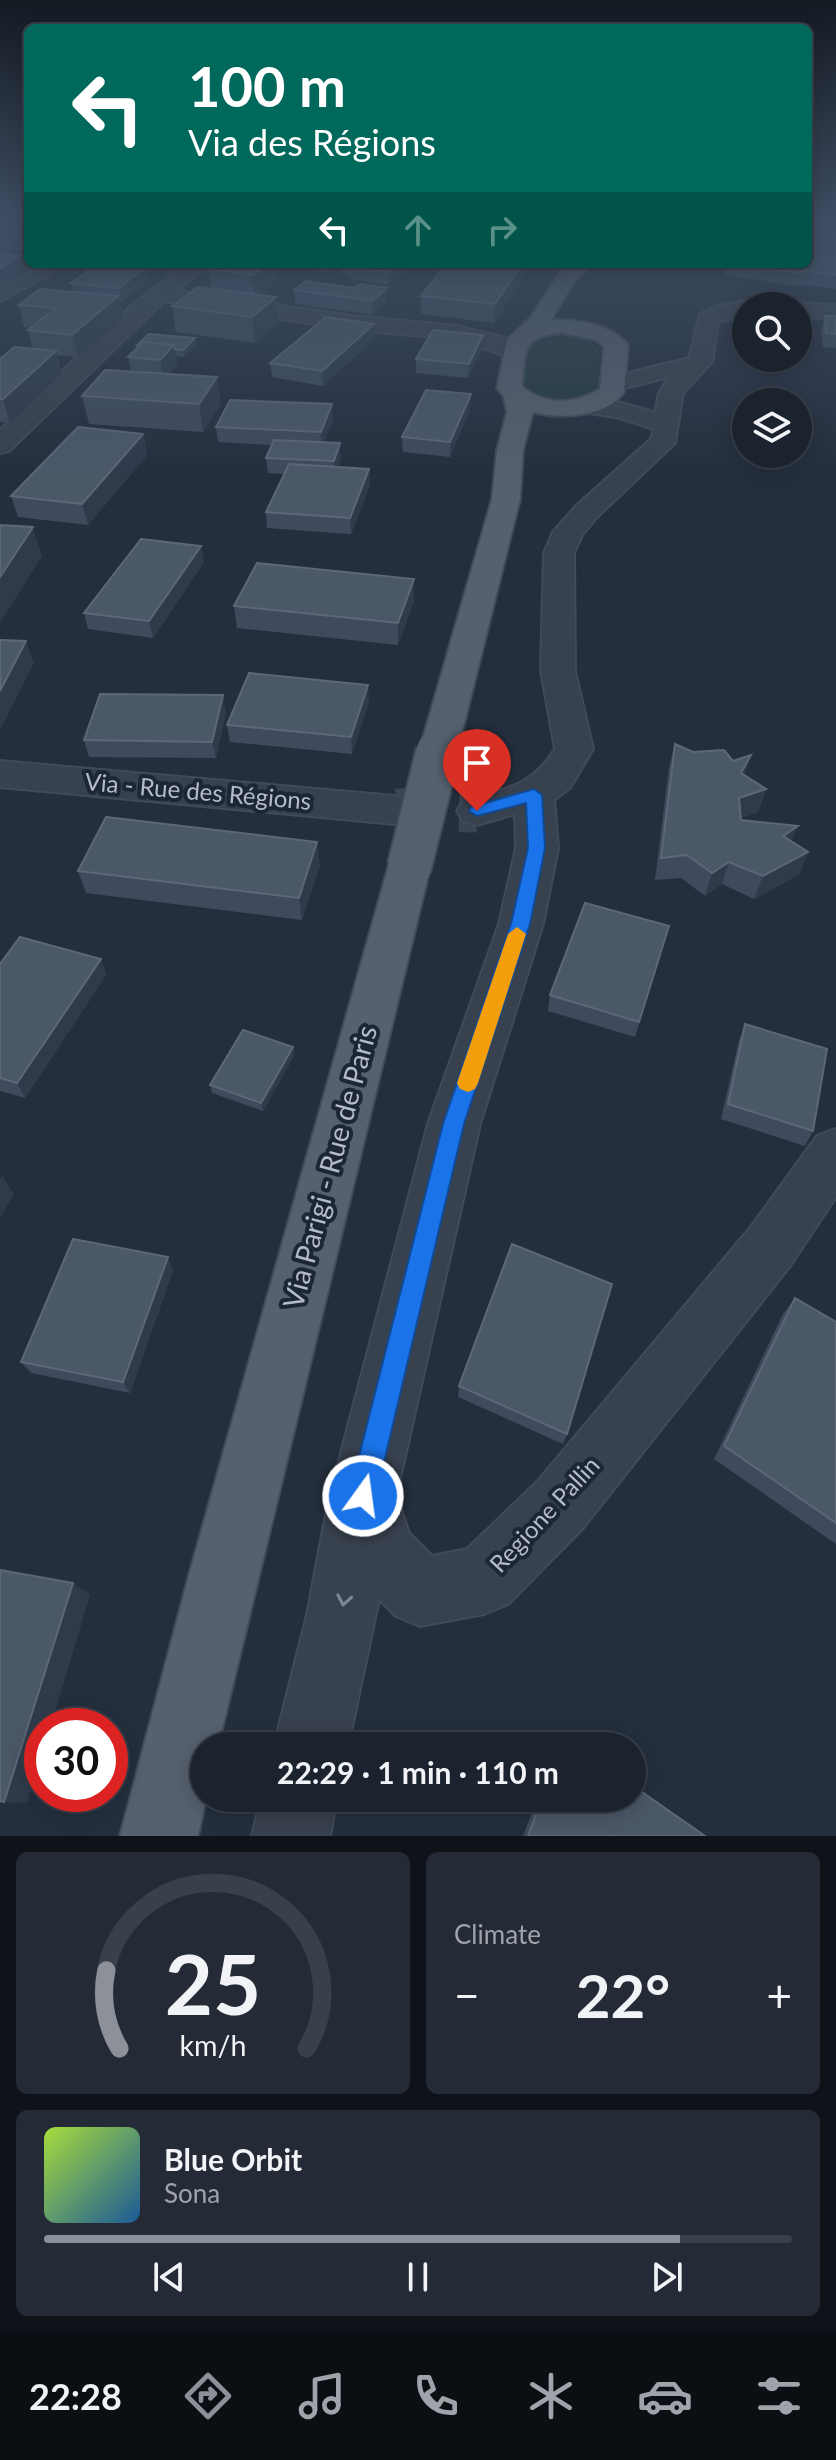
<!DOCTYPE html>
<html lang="en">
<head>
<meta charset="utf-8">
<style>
	body { margin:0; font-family:Lato,sans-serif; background:#242b36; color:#f1f3f6; height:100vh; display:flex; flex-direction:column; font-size:30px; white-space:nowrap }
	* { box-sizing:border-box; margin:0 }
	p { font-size:26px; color:#a0a4aa }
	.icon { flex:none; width:44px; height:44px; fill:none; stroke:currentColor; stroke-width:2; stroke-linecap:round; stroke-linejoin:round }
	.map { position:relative; height:1836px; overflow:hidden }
	.details { display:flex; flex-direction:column; gap:16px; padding:16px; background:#0f1319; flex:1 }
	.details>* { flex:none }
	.guide { position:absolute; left:24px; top:24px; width:788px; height:244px; border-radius:12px; box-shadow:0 4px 20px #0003,0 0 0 2px #39404a; background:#00695c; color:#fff; overflow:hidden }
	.fabs { position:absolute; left:732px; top:292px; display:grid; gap:16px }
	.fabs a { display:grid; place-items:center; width:80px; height:80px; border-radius:50%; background:#1b232e; box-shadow:0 4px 20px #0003,0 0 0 2px #39404a; font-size:40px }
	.speed { position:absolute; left:24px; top:1708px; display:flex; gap:16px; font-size:40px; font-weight:700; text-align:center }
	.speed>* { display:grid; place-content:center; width:104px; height:104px; border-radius:50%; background:#1b232e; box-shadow:0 4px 20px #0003,0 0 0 2px #39404a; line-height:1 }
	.speed .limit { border:12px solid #d22; background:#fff; color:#111 }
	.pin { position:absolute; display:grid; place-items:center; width:68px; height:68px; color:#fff; margin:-82px -34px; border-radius:50% 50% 50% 0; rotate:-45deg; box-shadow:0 0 8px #0007 }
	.pin .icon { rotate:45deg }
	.me { position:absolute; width:88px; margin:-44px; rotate:14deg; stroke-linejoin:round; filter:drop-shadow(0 0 6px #0008) }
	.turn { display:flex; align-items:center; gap:28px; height:168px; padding:0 32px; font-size:36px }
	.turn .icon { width:104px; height:104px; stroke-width:2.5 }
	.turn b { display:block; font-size:56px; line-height:68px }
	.lanes { display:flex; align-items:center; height:76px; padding:0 32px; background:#0003; justify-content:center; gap:40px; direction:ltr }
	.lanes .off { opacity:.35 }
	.big { font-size:60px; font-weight:700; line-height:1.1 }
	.details .widget { flex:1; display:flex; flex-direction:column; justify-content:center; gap:12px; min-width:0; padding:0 28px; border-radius:12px; background:#242b36 }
	.details .dial { align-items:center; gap:0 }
	.dial svg { height:208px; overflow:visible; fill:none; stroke:#39404a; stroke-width:7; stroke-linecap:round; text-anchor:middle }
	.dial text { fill:#f1f3f6; stroke:none }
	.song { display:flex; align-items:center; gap:24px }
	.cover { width:96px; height:96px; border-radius:12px; background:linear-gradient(135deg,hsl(80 70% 55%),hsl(210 70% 35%)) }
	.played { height:8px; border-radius:4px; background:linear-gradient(90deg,#8c9099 85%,#39404a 85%) }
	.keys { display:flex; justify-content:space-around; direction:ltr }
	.heat { display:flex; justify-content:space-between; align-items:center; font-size:44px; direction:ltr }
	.details .tiles { flex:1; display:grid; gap:16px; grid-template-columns:1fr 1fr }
	.widget:last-child { grid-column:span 2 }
	.trip { position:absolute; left:190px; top:1732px; width:456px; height:80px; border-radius:40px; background:#1b232e; box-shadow:0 4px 20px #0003,0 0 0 2px #39404a; font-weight:700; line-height:80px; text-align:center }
	.tab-bar { display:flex; height:128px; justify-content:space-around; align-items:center; background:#0b0e12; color:#a0a4aa }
	.tab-bar .icon { width:56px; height:56px }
	.tab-bar .current { color:#8c9099 }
	.tab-bar b { font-size:36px; color:#f1f3f6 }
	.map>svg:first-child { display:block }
	.green { fill:#263c3f }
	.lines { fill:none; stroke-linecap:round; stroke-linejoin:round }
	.minor-tunnel { stroke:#3a4453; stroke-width:43; stroke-dasharray:43 21; stroke-linecap:butt }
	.minor-casing { stroke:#414a57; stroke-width:4 }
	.major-casing { stroke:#414a57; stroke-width:4 }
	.minor { fill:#38414e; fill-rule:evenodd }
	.major { fill:#56606e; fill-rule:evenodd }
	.major-bridge-casing { stroke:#414a57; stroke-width:47; stroke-linecap:butt }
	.major-bridge { stroke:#56606e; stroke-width:43 }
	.wall { fill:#3f4b5c }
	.shaded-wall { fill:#2f3b4b }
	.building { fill:#4b5868; stroke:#5c6777; stroke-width:2 }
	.oneway { stroke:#7c8592 }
	.route { fill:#1a73e8; stroke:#114b97; stroke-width:2 }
	.slow { fill:#f59e0b }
	.labels { text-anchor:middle; stroke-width:8; stroke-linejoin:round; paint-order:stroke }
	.street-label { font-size:24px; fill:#b4bcc9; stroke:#1d2633 }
	.near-street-label { font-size:28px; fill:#b4bcc9; stroke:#1d2633 }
</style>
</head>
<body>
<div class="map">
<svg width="836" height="1836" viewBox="0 0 836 1836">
	<rect width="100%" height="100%" fill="#242f3e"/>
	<!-- green -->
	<path class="green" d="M 561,335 L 587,339 L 599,348 C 599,359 602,376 598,386 C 591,404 531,401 524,385 C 519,375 529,353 531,342 Z"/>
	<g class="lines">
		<!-- minor-tunnel -->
		<path class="minor-tunnel" d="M 395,810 L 477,811"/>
		<!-- minor casing -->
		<g class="minor-casing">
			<path id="minor" d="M 185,264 L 207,264 L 177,291 L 353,316 L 457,326 L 505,338 L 527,352 L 523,357 L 515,359 L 457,339 L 353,330 L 164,301 L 9,451 L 0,453 L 0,430 L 131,306 Z
				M 42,265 L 52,271 L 49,275 L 0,301 L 0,286 Z
				M 746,301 L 755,306 L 746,306 L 746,315 L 718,322 L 712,362 L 683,393 L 675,443 L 596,518 L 582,535 L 574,553 L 575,671 L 593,749 L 570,788 L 554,800 L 558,848 L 543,924 L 480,1124 L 396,1496 L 409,1533 L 432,1556 L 467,1549 L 537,1482 L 750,1228 L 817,1136 L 836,1129 L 836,1197 L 790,1266 L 583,1528 L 508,1604 L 484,1614 L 420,1626 L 396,1616 L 379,1599 L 348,1746 L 274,1746 L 307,1615 L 329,1498 L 428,1124 L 499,924 L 516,848 L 515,814 L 477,825 L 463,821 L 457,811 L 463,801 C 504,789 531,788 555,749 L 541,671 L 544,553 L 553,532 L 576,506 L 651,439 L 654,429 L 620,418 L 577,411 L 573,406 L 577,401 C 601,395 631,405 655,413 L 659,393 L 669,377 L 613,391 L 604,389 L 601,384 L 604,379 L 689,358 L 700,314 L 715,307 Z
				M 798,303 L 836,305 L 836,319 L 798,317 L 798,306 L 790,306 Z
				M 0,761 L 395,796 L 409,800 L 415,810 L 409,820 L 395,824 L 0,787 Z
				M 261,1798 L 337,1798 L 330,1836 L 252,1836 Z"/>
		</g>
		<!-- major casing -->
		<g class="major-casing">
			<path id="major" d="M 570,264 L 592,264 L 574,282 L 551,320 C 576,318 613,325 628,345 L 624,392 C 606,418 560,419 533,412 L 523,450 L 520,499 L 457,752 L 451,761 L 438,764 L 425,761 L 419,752 L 492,499 L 497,450 L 507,412 L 504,397 L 497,388 L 507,340 L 531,317 L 559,274 ZM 562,333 L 596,340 L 604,347 L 600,389 C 576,404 544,406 522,386 C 526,350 521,337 562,333 Z
				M 409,853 L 424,857 L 430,868 L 218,1746 L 204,1746 L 206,1798 L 198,1836 L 120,1836 L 189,1575 L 388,868 L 394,857 Z"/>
		</g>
		<!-- minor -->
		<use href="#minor" class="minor"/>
		<!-- major -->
		<use href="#major" class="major"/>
		<!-- major-bridge casing -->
		<g class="major-bridge-casing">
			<path id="major-bridge" d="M 409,868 L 438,752"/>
		</g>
		<!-- major-bridge -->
		<use href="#major-bridge" class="major-bridge"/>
	</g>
	<!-- wall -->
	<path class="wall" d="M 14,218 L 28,218 L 28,253 L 0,251 L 0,221 Z
		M 836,218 L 836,289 L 799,284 L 797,286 L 723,275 L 725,264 L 808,264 L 809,256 L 813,251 L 808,251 L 808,231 Z
		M 214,264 L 338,264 L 328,272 L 284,265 L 277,270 L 278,281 L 257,295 L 278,323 L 255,343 L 176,332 L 172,306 L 211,289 L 208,268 Z
		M 340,264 L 407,264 L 407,268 L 388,285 L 351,279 L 350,275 L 341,273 Z
		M 147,266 L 150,279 L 122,301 L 119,301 L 123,318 L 78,357 L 57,355 L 62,374 L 10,423 L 0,422 L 0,359 L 33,349 L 28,330 L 32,327 L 24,327 L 19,305 L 74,292 L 71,283 Z
		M 527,272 L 494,323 L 421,314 L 421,296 Z
		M 294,290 L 387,301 L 373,315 L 295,304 Z
		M 825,316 L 836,316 L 836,348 L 823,347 L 821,329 Z
		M 483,335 L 482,349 L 468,378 L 416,373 L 416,359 Z
		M 375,338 L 323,386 L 272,377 L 270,363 Z
		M 137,345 L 196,346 L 184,357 L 176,356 L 177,364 L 168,374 L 221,404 L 203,432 L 89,424 L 82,396 L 131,371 L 128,357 L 137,347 Z
		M 471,394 L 470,409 L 450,457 L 403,452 L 402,437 Z
		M 333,419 L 324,442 L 341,458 L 338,467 L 369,469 L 370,485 L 351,534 L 267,528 L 266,512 L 284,474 L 268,473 L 266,458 L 272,445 L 218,442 L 216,427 Z
		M 143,434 L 147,455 L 88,525 L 18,517 L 11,496 Z
		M 201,546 L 204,562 L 153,638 L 88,629 L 84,613 Z
		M 414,601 L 398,645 L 237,628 L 234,606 Z
		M 369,701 L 352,754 L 230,742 L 227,725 Z
		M 226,712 L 216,758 L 89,757 L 84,740 Z
		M 675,744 L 745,775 L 766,789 L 758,812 L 741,818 L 741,820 L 792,841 L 800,874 L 754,899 L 722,884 L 705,896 L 681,878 L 655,880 L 669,767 Z
		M 320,865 L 302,920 L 86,893 L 78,871 Z
		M 669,926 L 635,1037 L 548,1011 L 550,995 Z
		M 101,959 L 106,975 L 25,1098 L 0,1091 L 0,964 Z
		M 745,1024 L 813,1131 L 805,1146 L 721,1119 L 739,1040 Z
		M 293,1047 L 294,1056 L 263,1111 L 212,1093 L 210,1085 Z
		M 173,1270 L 130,1393 L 31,1373 L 21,1362 Z
		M 795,1298 L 836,1322 L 836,1544 L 714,1459 L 783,1314 Z
		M 459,1386 L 567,1434 L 563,1444 L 458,1397 Z
		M 538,1798 L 632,1798 L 705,1836 L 523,1836 Z"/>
	<!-- shaded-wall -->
	<path class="shaded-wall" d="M 21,255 L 24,268 L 0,283 L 0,268 Z
		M 270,264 L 284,264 L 277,270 L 278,281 L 254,296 L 252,275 Z
		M 327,264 L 338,264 L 328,272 Z
		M 397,264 L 407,264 L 407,268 L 388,285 L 388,272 Z
		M 522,264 L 527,264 L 527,272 L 494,323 L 495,304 Z
		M 147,266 L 150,279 L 122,301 L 119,288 Z
		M 387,288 L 387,301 L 373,315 L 372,301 Z
		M 118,296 L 123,318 L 78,357 L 72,335 Z
		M 276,297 L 278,323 L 255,343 L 252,317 Z
		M 374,324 L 375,338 L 323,386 L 322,371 Z
		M 483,335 L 482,349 L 468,378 L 469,364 Z
		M 195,338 L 196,346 L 184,357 L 183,350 Z
		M 174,345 L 177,364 L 163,379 L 160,360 Z
		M 56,351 L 62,374 L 10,423 L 3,399 Z
		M 217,377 L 221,404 L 203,432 L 199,404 Z
		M 471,394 L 470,409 L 450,457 L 450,442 Z
		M 332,404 L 333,419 L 322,447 L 321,432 Z
		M 143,434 L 147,455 L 88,525 L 82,504 Z
		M 340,443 L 341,458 L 335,477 L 334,461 Z
		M 369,469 L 370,485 L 351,534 L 350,518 Z
		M 33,527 L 42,556 L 0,623 L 0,577 Z
		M 201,546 L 204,562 L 153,638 L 149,621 Z
		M 414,579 L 414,601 L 398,645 L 398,623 Z
		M 26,641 L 34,663 L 0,730 L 0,691 Z
		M 368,685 L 369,701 L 352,754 L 351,737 Z
		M 223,695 L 226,712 L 216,758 L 212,742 Z
		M 751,755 L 744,777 L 741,773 Z
		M 766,789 L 758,812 L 732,821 L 739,798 Z
		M 798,826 L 789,848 L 783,836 Z
		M 317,842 L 320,865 L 302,920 L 299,898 Z
		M 808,852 L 800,874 L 754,899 L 763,876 Z
		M 729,862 L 722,884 L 705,896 L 712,873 Z
		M 101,959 L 106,975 L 25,1098 L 17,1083 Z
		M 293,1047 L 294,1056 L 263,1111 L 261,1103 Z
		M 2,1175 L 14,1194 L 0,1218 L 0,1178 Z
		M 168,1257 L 173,1270 L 130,1393 L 123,1382 Z
		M 73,1583 L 90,1595 L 51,1726 L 42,1726 L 42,1755 L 27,1803 L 4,1802 Z"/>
	<!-- building -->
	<path class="building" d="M 3,218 L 28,220 L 28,233 L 0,231 L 0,221 Z
		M 816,218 L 836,218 L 836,275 L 802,270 L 800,273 L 737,264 L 808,264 L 808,256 L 809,256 L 820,239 L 808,238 L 808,231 Z
		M 0,253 L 21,255 L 0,268 Z
		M 98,264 L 124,264 L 147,266 L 119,288 L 71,283 Z
		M 214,264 L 270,264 L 252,275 L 208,268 Z
		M 353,264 L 397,264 L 388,272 L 350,266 Z
		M 446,264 L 522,264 L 495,304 L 421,296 Z
		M 306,281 L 355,288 L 360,284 L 387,288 L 372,301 L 294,290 Z
		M 198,287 L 276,297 L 252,317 L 172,306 Z
		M 40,289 L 118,296 L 72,335 L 28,330 L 56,308 L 19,305 Z
		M 825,316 L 836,316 L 836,334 L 826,333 Z
		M 326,317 L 374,324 L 322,371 L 270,363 Z
		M 433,330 L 483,335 L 469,364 L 416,359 Z
		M 149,334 L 195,338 L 183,350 L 175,349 L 174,345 L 143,342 L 139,345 L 137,345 Z
		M 143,342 L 174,345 L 160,360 L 128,357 Z
		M 14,347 L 56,351 L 3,399 L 0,399 L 0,359 Z
		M 105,370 L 217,377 L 199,404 L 82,396 Z
		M 426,390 L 471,394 L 450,442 L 402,437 Z
		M 230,400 L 332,404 L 321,432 L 216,427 Z
		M 78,427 L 143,434 L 82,504 L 11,496 Z
		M 274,440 L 340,443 L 334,461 L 266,458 Z
		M 289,464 L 369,469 L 350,518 L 266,512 Z
		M 0,525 L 33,527 L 0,577 Z
		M 141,539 L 201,546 L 149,621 L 84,613 Z
		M 257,563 L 414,579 L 398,623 L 234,606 Z
		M 0,640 L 26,641 L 0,691 Z
		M 249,673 L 368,685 L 351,737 L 227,725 Z
		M 100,694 L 223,695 L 212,742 L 84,740 Z
		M 675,744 L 693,752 L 724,750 L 733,761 L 751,755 L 741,773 L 766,789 L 739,798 L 741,820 L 798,826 L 783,836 L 808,852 L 763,876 L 729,862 L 712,873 L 687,855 L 661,858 Z
		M 106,817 L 317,842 L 299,898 L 78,871 Z
		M 585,903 L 669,926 L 639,1022 L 550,995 Z
		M 20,937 L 101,959 L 17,1083 L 0,1078 L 0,964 Z
		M 745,1024 L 827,1049 L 813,1131 L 728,1104 Z
		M 243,1030 L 293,1047 L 261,1103 L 210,1085 Z
		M 73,1239 L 168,1257 L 123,1382 L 21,1362 Z
		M 512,1244 L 612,1284 L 567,1434 L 459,1386 Z
		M 795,1298 L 836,1322 L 836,1523 L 724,1446 Z
		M 0,1570 L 73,1583 L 4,1802 L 0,1801 Z
		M 565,1739 L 575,1746 L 562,1746 Z
		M 632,1785 L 705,1836 L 528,1836 L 542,1798 L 632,1798 Z"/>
	<!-- one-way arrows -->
	<defs><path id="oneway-chevron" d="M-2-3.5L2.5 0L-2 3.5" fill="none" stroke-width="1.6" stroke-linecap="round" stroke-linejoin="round" transform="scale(2)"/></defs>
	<use class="oneway" href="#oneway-chevron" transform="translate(344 1600) rotate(100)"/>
	<!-- sky -->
	<linearGradient id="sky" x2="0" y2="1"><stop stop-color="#141a22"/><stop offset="0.46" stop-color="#3f4d63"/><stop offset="1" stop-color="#3f4d63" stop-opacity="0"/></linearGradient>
	<rect width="836" height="476" fill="url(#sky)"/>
	<!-- route -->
	<path class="route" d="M 534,789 L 542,795 L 545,848 L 530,924 L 464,1124 L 376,1496 L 372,1505 L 363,1509 L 353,1505 L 349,1496 L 443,1124 L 511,924 L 528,848 L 526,803 L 477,816 L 469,811 L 471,807 Z"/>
	<!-- slow -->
	<path class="slow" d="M 517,927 L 526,934 L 478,1083 L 475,1089 L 468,1092 L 460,1089 L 457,1083 L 508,934 Z"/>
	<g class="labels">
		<!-- street labels -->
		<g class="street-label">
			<text transform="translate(198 792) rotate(5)" y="8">Via - Rue des Régions</text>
			<text transform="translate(545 1515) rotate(-47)" y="8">Regione Pallin</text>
		</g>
		<!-- near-street labels -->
		<g class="near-street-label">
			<text transform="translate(330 1167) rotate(-75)" y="10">Via Parigi - Rue de Paris</text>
		</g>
	</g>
</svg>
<div class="fabs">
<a><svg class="icon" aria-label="search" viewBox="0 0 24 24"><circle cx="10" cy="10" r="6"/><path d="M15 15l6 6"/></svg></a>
<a><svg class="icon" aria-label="layers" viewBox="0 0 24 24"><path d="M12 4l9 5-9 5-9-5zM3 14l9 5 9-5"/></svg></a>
</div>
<div class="speed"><div class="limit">30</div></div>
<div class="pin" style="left:477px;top:811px;background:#d93025"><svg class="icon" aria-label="arrive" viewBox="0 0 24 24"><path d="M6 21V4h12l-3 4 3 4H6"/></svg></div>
<svg class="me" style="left:363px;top:1496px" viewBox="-20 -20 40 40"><circle r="17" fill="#1a73e8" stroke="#fff" stroke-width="3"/><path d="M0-11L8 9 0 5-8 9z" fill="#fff"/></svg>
<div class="trip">22:29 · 1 min · 110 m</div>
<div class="guide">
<div class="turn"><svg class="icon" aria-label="left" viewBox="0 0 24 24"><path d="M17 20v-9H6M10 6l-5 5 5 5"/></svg><div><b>100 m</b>Via des Régions</div></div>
<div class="lanes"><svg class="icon" aria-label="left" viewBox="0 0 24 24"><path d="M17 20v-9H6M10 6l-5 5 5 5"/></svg><svg class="icon off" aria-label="ahead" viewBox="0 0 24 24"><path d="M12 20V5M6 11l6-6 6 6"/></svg><svg class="icon off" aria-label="right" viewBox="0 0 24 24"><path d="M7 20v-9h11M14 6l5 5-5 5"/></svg></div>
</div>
</div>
<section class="details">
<div class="tiles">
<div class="widget dial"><svg viewBox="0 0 100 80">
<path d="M14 69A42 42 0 1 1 86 69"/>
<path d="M14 69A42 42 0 0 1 9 39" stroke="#8c9099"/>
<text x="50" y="56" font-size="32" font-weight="700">25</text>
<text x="50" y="72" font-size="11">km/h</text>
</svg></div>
<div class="widget"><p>Climate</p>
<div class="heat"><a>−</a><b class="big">22°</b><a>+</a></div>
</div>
<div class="widget">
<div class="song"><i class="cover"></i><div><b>Blue Orbit</b><p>Sona</p></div></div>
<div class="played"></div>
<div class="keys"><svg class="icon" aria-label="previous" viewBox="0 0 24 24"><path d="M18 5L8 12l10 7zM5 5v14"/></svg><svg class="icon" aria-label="pause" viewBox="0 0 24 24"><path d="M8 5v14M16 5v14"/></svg><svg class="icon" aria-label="next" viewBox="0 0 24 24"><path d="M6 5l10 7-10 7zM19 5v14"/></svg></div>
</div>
</div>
</section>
<nav class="tab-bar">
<b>22:28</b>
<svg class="icon current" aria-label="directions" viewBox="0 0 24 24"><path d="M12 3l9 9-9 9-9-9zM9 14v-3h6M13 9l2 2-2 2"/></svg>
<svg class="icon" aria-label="music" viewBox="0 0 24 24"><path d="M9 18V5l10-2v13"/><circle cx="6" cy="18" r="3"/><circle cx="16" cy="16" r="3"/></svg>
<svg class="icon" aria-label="phone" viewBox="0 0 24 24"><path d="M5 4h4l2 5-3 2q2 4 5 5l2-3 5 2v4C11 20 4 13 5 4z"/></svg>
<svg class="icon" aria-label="climate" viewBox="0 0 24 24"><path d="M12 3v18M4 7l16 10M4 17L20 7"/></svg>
<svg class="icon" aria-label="car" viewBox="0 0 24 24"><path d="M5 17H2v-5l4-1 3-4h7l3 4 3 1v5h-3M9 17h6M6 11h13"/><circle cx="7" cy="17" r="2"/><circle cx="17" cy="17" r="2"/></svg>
<svg class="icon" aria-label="filters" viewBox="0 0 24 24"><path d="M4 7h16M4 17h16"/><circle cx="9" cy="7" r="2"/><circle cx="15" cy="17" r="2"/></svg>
</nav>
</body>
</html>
